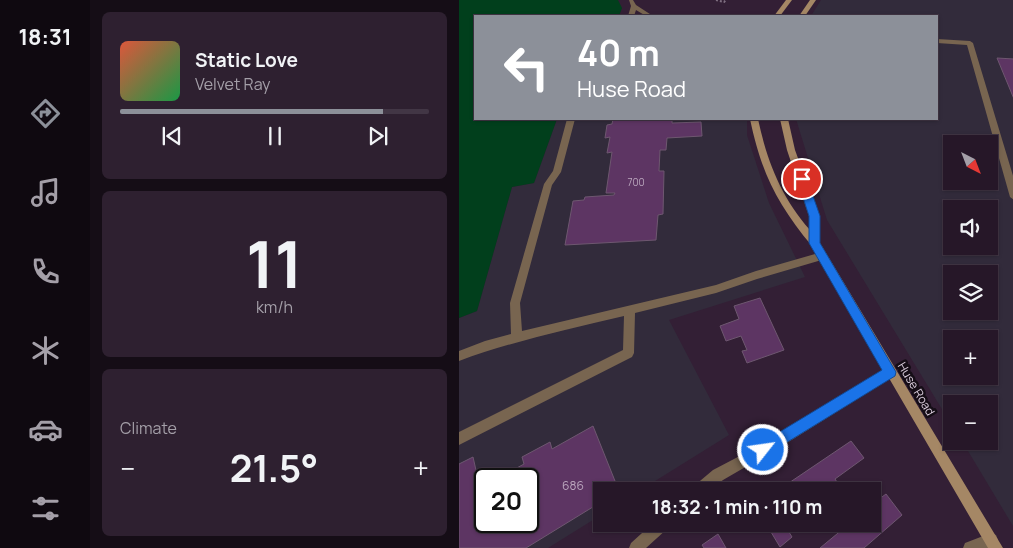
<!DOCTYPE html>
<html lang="en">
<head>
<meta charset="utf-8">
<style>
	body { margin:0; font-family:Manrope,sans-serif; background:#2e2030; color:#f1f3f6; height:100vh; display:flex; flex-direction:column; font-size:19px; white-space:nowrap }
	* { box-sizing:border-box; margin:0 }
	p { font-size:16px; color:#a49fa8 }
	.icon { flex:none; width:28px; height:28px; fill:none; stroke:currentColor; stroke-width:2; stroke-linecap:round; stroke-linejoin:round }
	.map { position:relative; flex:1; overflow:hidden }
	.drawer { display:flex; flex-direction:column; gap:12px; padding:12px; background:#150d16; width:369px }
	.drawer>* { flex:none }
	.hud { position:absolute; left:15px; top:15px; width:464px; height:105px; border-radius:0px; box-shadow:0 1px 4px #0004,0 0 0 1px #423645; background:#8c9099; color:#fff; overflow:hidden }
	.needle { width:32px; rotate:138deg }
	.controls { position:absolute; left:484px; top:135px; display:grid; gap:10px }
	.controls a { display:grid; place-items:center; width:55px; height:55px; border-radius:0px; background:#261728; box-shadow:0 1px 4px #0004,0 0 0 1px #423645; font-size:25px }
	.speed { position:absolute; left:15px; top:468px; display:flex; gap:10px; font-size:25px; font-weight:700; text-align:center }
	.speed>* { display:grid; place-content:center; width:65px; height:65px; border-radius:50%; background:#261728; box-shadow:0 1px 4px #0004,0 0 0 1px #423645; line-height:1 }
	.speed .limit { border:2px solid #111; border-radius:8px; background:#fff; color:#111 }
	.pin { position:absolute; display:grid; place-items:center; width:42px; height:42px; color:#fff; margin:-21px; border:2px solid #fff; border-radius:50%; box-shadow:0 1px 5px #0007 }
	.me { position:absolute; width:55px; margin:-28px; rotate:60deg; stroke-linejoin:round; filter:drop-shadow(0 0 4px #0008) }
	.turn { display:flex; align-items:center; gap:18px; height:105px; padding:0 20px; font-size:22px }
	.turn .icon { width:65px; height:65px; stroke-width:2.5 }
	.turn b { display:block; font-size:35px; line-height:42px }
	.big { font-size:38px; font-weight:700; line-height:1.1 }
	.drawer .tile { flex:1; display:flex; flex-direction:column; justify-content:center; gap:8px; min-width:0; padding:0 18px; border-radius:8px; background:#2e2030 }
	.drawer .dial { align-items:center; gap:0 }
	.dial b { font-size:65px; line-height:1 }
	.song { display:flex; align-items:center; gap:15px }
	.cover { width:60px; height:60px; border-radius:8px; background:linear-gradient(135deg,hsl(10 70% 55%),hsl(140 70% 35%)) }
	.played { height:5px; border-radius:2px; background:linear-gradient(90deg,#8c9099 85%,#423645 85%) }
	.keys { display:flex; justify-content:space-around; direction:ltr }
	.heat { display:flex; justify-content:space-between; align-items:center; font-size:28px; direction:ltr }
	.trip { position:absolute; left:134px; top:482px; width:288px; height:50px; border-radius:0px; background:#261728; box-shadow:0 1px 4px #0004,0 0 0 1px #423645; font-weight:700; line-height:50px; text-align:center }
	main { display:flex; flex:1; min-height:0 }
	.dock { display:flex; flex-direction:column; width:90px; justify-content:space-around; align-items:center; background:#0f0910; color:#a49fa8 }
	.dock .icon { width:35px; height:35px }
	.dock .on { color:#8c9099 }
	.dock b { font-size:22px; color:#f1f3f6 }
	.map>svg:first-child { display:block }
	.commercial { fill:#322b3b; fill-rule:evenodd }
	.green { fill:#013f1c }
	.building { fill:#5d3563; stroke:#6e5770 }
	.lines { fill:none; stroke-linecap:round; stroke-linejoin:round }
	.path { stroke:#7f6f81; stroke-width:2; stroke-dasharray:2 2; stroke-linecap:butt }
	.lane { fill:#786550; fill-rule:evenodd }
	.secondary { fill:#a58765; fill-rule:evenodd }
	.route { fill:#1a73e8; stroke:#114b97 }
	.labels { text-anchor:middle; stroke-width:5; stroke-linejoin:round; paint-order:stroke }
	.number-label { font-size:10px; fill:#baa6bd }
	.street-label { font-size:12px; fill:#d9ccdb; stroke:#150d16 }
	.near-number-label { font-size:12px; fill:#baa6bd }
</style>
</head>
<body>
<main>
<nav class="dock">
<b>18:31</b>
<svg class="icon on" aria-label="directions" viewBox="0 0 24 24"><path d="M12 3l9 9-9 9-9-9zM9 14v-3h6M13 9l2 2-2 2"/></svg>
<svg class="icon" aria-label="music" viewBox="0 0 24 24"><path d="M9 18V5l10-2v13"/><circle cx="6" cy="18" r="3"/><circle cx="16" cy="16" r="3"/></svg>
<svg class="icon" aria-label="phone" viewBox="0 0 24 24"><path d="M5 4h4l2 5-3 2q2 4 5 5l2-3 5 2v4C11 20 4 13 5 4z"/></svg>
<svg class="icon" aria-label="climate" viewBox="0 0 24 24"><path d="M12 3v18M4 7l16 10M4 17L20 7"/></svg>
<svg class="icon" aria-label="car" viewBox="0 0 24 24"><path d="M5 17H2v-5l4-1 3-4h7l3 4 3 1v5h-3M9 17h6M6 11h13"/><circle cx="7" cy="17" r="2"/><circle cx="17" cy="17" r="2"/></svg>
<svg class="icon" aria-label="filters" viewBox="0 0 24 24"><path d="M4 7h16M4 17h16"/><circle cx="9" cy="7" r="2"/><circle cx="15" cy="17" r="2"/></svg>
</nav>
<section class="drawer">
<div class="tile">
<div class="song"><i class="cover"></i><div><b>Static Love</b><p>Velvet Ray</p></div></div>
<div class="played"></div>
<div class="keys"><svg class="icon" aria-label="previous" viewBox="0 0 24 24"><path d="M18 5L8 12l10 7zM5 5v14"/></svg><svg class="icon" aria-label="pause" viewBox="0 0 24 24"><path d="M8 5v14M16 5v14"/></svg><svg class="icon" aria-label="next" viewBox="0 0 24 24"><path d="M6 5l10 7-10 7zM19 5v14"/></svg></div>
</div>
<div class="tile dial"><b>11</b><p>km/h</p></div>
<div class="tile"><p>Climate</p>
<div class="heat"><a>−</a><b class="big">21.5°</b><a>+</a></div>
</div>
</section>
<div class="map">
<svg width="555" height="548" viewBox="0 0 555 548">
	<rect width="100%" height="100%" fill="#331f35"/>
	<!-- commercial -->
	<path class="commercial" d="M 362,0 L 554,0 L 554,526 L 503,441 L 530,441 L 530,404 L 492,404 L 492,424 L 368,220 L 337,119 L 478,119 L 478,16 L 352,16 ZM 492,144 L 530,144 L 530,181 L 492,181 ZM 492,209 L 530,209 L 530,246 L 492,246 ZM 492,274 L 530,274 L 530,311 L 492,311 ZM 492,339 L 530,339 L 530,376 L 492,376 Z
		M 98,119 L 288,119 L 288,135 L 310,203 L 346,277 L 210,320 L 270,435 L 180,491 L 142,491 L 142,515 L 89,548 L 0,548 L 0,318 L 18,311 L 53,187 L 75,183 ZM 26,479 L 69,479 L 69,521 L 26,521 Z"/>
	<!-- green -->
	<path class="green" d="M 0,0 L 159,0 L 163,8 L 160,16 L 16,16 L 16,119 L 98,119 L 75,183 L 53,187 L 18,311 L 0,318 Z"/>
	<!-- building -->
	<path class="building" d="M 538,58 L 555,59 L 555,99 Z
		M 154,119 L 210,119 L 213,120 L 213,123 L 242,122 L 243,136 L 208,138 L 207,150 L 201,150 L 200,171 L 205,171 L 204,214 L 199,215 L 197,240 L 106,245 L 114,201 L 125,200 L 126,197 L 155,195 L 156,193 L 147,193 L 153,152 L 148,153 L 151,137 L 146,138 L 148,125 L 153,124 Z
		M 301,298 L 325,350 L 288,363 L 283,351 L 288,350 L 282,336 L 267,341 L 261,326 L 280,319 L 275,306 Z
		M 134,426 L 160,491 L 142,491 L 142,502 L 67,548 L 0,548 L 0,464 L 14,457 L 21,488 L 26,485 L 26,521 L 69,521 L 69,479 L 38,479 L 65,464 L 63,457 L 91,442 L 93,449 Z
		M 392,441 L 405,458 L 376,479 L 384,491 L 318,491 Z
		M 427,494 L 443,515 L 405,548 L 361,548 L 390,524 L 412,524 L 412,505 Z
		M 325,524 L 333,537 L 321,547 L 312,532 Z
		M 259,534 L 267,548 L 245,548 L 243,545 Z"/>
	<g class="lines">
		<!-- path -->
		<path class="path" d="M 257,0 L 265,2 L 267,0"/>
		<!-- lane -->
		<path class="lane" d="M 170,0 L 174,0 L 177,5 L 194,16 L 187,16 L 177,10 L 175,16 L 169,16 L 172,6 Z
			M 478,39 L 511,41 L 514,43 L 555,179 L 555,200 L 551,197 L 508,45 L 478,43 Z
			M 108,119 L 116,119 L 102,172 L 93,185 L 61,303 L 63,331 L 257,285 L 297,271 L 363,252 L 366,253 L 368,256 L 366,259 L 298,279 L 257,293 L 176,313 L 175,353 L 173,357 L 0,445 L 0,432 L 164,350 L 165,316 C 110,329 54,341 0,361 L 0,351 L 26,341 L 52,334 L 51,303 L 85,184 L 94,171 Z
			M 431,367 L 435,368 L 437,372 L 435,376 L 323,446 L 264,480 L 250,491 L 233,491 L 235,486 L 254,470 L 315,438 Z
			M 193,524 L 210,524 L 208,529 L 187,548 L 170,548 L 172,543 Z
			M 532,533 L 537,535 L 539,540 L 537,545 L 530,548 L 504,548 L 506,543 Z"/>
		<!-- secondary -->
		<path class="secondary" d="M 327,0 L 333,0 L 321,16 L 315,16 Z
			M 351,0 L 357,0 L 346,16 L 340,16 Z
			M 291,119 L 299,119 C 308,161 322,197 351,230 L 350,216 L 328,150 L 321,119 L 329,119 L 336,150 L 360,216 L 361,243 L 544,548 L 529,548 L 353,246 C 318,204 302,172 291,119 Z"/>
	</g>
	<!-- route -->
	<path class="route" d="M 343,176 L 348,179 L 361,216 L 361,243 L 437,372 L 436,376 L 304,457 L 299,455 L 297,450 L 299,445 L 423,370 L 350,243 L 350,216 L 338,179 Z"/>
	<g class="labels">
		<!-- number labels -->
		<g class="number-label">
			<text x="177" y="186">700</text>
		</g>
		<!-- street labels -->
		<g class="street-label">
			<text transform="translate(457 389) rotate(59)" y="4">Huse Road</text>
		</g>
		<!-- near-number labels -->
		<g class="near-number-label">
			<text x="114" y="490">686</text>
		</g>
	</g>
</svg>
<div class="controls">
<a><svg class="needle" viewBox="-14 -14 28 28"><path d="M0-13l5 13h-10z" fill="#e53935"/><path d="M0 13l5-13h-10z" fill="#a49fa8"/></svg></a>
<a><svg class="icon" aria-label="sound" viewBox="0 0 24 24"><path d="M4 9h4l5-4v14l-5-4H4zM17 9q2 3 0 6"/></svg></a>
<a><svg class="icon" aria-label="layers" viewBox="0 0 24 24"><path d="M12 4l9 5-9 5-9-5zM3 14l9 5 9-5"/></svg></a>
<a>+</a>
<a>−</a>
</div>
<div class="speed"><div class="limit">20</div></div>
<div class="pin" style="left:343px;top:179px;background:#d93025"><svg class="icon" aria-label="arrive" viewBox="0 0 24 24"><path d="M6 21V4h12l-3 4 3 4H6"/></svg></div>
<svg class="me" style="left:304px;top:450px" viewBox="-20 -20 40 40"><circle r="17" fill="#1a73e8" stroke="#fff" stroke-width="3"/><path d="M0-11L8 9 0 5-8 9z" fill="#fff"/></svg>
<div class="trip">18:32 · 1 min · 110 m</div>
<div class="hud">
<div class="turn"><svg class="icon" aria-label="left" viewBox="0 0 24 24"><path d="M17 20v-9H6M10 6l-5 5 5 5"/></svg><div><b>40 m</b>Huse Road</div></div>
</div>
</div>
</main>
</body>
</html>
